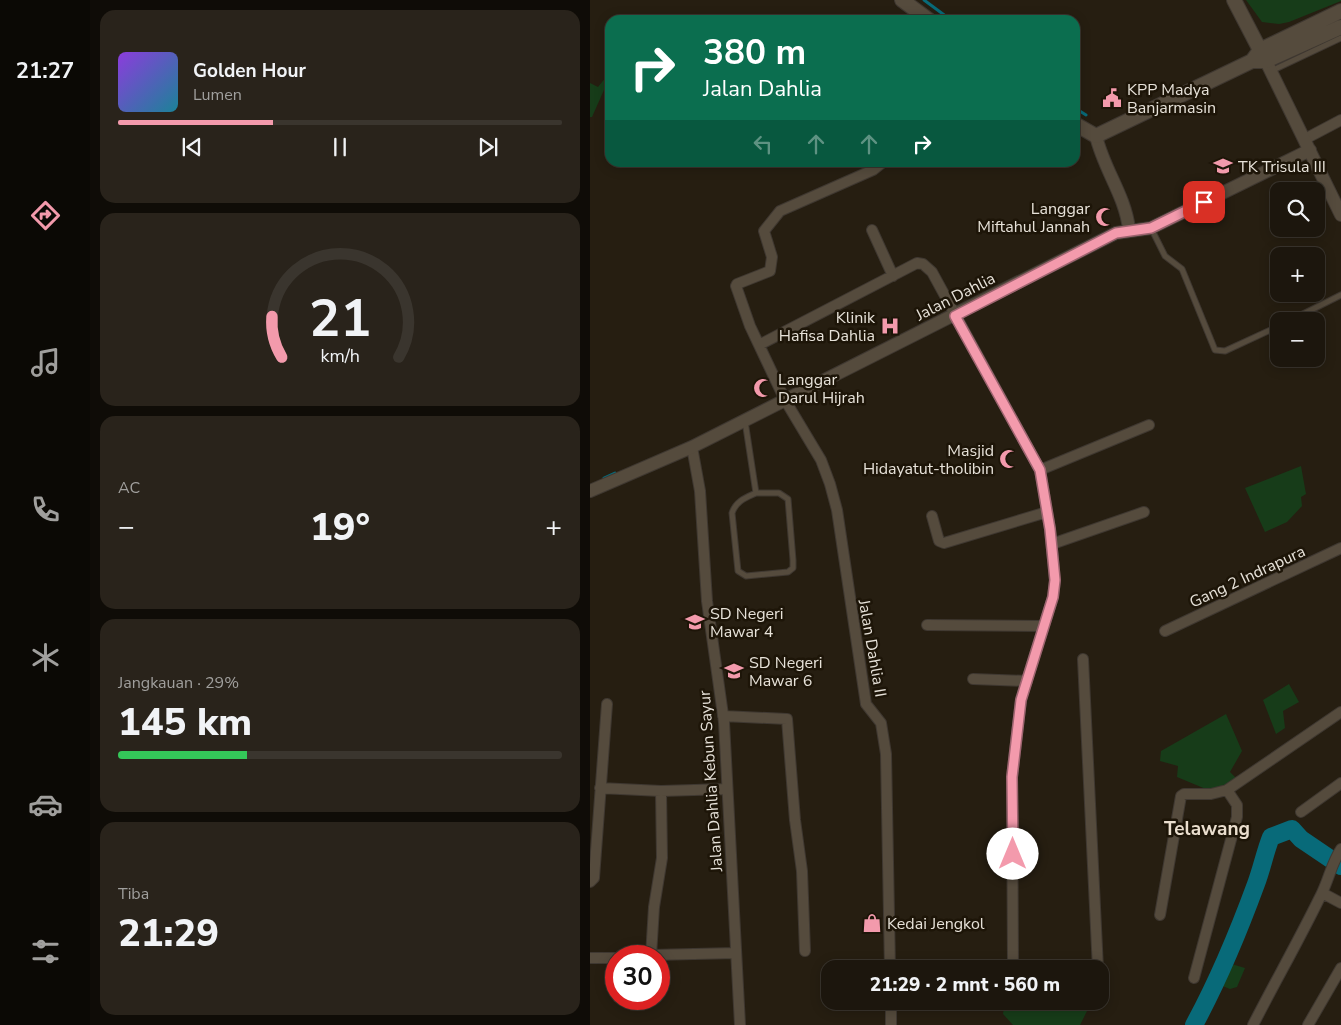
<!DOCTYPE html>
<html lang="id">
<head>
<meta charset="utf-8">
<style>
	body { margin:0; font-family:"Nunito Sans",sans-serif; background:#29231b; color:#f1f3f6; height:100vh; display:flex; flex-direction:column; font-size:19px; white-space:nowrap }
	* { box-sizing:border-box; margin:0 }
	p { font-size:16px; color:#a09f9d }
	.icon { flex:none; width:28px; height:28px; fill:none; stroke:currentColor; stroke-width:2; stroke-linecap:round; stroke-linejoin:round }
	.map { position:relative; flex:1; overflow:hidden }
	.side { display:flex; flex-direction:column; gap:10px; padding:10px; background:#0f0c07; width:500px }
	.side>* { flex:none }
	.banner { position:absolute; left:15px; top:15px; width:475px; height:152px; border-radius:15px; box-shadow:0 2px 12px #0003,0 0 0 1px #3a352e; background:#0b6e4f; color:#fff; overflow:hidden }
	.controls { position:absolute; left:680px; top:182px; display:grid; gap:10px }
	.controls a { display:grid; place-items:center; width:55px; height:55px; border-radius:10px; background:#1c160d; box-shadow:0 2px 12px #0003,0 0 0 1px #3a352e; font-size:25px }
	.speed { position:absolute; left:15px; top:945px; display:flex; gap:10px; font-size:25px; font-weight:700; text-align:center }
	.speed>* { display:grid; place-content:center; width:65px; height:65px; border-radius:50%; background:#1c160d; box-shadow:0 2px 12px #0003,0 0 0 1px #3a352e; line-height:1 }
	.speed .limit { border:8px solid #d22; background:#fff; color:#111 }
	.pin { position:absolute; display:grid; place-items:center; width:42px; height:42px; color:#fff; margin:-21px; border-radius:10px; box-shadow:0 2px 8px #0006 }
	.me { position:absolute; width:55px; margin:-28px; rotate:0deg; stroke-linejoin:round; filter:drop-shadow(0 0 4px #0008) }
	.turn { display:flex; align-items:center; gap:18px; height:105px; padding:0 15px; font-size:22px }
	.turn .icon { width:65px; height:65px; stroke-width:2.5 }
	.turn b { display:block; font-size:35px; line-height:42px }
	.lanes { display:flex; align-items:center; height:48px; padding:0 15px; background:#0003; justify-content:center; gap:25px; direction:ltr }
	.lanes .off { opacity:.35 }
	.big { font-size:38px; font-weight:800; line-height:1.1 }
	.side .tile { flex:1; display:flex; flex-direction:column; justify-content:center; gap:8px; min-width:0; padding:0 18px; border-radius:15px; background:#29231b }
	.side .dial { align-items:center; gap:0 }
	.dial svg { height:130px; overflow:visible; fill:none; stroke:#3a352e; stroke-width:7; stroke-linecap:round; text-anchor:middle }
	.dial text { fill:#f1f3f6; stroke:none }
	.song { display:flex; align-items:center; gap:15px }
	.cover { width:60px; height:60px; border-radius:8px; background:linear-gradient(135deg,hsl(270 70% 55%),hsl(190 70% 35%)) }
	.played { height:5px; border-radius:2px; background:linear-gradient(90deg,#f39aac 35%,#3a352e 35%) }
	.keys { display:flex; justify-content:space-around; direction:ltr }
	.heat { display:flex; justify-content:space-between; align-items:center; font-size:28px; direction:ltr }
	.charge { height:8px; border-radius:4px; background:linear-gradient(90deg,#34c759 29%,#3a352e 0) }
	.trip { position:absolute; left:231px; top:960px; width:288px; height:50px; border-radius:15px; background:#1c160d; box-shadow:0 2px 12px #0003,0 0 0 1px #3a352e; font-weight:800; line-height:50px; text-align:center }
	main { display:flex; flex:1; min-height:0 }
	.tab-bar { display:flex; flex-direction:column; width:90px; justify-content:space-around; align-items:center; background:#0b0905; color:#a09f9d }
	.tab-bar .icon { width:35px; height:35px }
	.tab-bar .on { color:#f39aac }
	.tab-bar b { font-size:22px; color:#f1f3f6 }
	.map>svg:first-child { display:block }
	.green { fill:#173c19 }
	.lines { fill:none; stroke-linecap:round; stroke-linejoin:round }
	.stream { stroke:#086a79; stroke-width:3 }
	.river { stroke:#086a79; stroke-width:18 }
	.service-casing { stroke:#3f3831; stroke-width:7 }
	.minor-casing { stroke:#3f3831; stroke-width:12 }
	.tertiary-casing { stroke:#3f3831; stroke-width:14 }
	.secondary-casing { stroke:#3f3831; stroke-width:16 }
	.service { stroke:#554b3d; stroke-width:5 }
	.minor { stroke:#554b3d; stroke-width:10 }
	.tertiary { stroke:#554b3d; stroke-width:12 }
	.secondary { stroke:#554b3d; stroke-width:14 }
	.route-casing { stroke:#9e6470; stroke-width:12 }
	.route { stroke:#f39aac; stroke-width:9 }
	.labels { text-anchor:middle; stroke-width:5; stroke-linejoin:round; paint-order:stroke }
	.poi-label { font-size:16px; fill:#e7e2d9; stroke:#1d1508; text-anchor:start }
	.street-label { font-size:16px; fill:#e7e2d9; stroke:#1d1508 }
	.quarter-label { font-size:19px; font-weight:bold; fill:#eadece; stroke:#1d1508 }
</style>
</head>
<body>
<main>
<nav class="tab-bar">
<b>21:27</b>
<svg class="icon on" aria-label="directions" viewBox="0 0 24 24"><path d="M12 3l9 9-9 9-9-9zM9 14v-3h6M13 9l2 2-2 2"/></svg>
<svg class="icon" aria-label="music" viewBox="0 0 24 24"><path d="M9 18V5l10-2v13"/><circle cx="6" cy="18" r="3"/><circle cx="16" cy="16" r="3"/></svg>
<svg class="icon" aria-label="phone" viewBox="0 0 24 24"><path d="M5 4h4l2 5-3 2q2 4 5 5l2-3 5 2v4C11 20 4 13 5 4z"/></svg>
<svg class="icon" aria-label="climate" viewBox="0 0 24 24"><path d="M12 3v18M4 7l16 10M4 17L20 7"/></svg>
<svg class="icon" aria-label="car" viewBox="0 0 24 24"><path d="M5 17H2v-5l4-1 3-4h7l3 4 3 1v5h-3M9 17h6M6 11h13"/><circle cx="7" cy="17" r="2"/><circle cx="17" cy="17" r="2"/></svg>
<svg class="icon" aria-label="filters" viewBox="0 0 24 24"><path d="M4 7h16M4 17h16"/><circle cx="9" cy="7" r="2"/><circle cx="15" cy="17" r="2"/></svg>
</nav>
<section class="side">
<div class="tile">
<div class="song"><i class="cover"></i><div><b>Golden Hour</b><p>Lumen</p></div></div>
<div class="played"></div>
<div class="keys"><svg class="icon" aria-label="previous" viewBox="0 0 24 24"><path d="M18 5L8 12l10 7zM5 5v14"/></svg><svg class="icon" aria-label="pause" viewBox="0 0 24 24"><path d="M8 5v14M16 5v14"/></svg><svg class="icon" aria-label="next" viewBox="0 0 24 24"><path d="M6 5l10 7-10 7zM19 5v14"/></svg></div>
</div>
<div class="tile dial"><svg viewBox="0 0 100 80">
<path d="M14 69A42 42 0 1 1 86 69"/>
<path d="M14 69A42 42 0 0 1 8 44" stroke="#f39aac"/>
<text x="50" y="56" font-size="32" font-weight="700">21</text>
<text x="50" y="72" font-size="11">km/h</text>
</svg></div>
<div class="tile"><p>AC</p>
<div class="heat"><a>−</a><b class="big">19°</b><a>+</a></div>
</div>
<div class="tile"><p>Jangkauan · 29%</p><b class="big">145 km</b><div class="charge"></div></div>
<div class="tile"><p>Tiba</p><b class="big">21:29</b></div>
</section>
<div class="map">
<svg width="751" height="1025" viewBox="0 0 751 1025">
	<rect width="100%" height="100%" fill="#261e11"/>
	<!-- green -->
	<path class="green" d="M 656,0 L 751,0 L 751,1 L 699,22 L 689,24 L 672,22 Z
		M 20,72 L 20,93 L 14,90 L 2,117 L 0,117 L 0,83 L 8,87 Z
		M 711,466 L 716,494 L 711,497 L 712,506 L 697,522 L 675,532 L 655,488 Z
		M 699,684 L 709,702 L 693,711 L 695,728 L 686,734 L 673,700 Z
		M 636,714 L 652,751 L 640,772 L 646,778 L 623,792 L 587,777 L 588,766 L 570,761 L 571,751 Z
		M 638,963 L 655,968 L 647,987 L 640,989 L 630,985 Z
		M 415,1001 L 459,1003 L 459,1001 L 501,1001 L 501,1003 L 490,1025 L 423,1025 L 413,1014 Z"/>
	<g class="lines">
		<!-- stream -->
		<path class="stream" d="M 334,0 L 361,20
			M 485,108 L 496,115
			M 14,478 L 25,473"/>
		<!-- river -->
		<path class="river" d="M 604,1025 C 629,979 648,933 666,884 C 672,868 675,852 681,837 L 702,829 L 711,839 L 751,866"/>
		<!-- service casing -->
		<g class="service-casing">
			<path id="service" d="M 681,71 L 751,38
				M 561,228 L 575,256 L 592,269 L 625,350 L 635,351 L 689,326
				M 699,321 L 751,295
				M 155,421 L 166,493 C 155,498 146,501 142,513 L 148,571 L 156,576 L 198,572 L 203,568 L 203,560 L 198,499 L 189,493 L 166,493"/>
		</g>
		<!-- minor casing -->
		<g class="minor-casing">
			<path id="minor" d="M 715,139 L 751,120
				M 293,162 L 283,170 L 190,211 L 174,231 L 182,257 L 180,271 L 147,284 L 146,286 L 160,326 L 195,400 L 231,460 L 240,484 L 247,510 L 276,704 L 291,723 L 296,754 L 300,969
				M 282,230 L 303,276
				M 169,345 L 327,263 L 333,264 L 342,272 L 450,470 L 460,529 L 465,581 L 463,597 L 431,699 L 422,777 L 423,969
				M 102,447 L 110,491 L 117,601 L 134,722 L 150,1025
				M 450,470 L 559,425
				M 342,516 L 349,541 L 354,543 L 457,512
				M 462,544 L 554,512
				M 337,625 L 454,626
				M 575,631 L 751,548
				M 493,659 L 508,969
				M 383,679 L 437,681
				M 133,716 L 197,719 L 205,820 L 212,871 L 215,951
				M 10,788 L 71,791
				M 711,812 L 751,783
				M 0,882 L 4,878 L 17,704
				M 731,895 L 736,895 L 751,903
				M 570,915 L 591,796 L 594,794 L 621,794 L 637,790 L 751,712
				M 62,955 L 146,953
				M 61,956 L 64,907 L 72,858 L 71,791 L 137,789
				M 0,958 L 26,958
				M 604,978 L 647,817 L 647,805 L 637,790
				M 301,1001 L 301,1025
				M 663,1025 C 685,982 709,940 730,897 C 739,880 741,864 751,849
				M 718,1025 L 751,968"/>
		</g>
		<!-- tertiary casing -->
		<g class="tertiary-casing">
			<path id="tertiary" d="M 672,53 L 751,215
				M 506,136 C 514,170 535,195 539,229
				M 0,491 L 102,447 L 526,233 L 561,228 L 720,150"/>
		</g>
		<!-- secondary casing -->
		<g class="secondary-casing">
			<path id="secondary" d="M 312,0 L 339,20
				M 644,0 L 670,50
				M 662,61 L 670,50 L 751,11
				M 485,124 L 506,136 L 662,61 L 676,61 L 751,27"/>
		</g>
		<!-- service -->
		<use href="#service" class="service"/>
		<!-- minor -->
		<use href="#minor" class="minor"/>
		<!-- tertiary -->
		<use href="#tertiary" class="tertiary"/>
		<!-- secondary -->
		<use href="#secondary" class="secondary"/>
	</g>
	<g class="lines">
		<!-- route casing -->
		<g class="route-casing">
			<path id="route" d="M 423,854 L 422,777 L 431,700 L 463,597 L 465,580 L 460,529 L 450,470 L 365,316 L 526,233 L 561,228 L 614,202"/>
		</g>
		<!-- route -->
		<use href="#route" class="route"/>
	</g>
	<!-- icons -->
	<defs>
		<g id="civic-bare" transform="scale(1.5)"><path d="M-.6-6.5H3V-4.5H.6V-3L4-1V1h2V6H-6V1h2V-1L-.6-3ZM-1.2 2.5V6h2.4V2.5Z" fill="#f39aac" stroke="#1d1508" stroke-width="2.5" paint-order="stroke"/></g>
		<g id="school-bare" transform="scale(1.5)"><path d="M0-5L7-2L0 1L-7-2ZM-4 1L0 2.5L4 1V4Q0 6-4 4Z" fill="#f39aac" stroke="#1d1508" stroke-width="2.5" paint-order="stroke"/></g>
		<g id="mosque-bare" transform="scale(1.5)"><path d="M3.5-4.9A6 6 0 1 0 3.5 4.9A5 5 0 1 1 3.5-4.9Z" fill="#f39aac" stroke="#1d1508" stroke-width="2.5" paint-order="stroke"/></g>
		<g id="hospital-bare" transform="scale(1.5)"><path d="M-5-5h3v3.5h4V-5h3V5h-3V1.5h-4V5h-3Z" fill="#f39aac" stroke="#1d1508" stroke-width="2.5" paint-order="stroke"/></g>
		<g id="shop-bare" transform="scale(1.5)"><path d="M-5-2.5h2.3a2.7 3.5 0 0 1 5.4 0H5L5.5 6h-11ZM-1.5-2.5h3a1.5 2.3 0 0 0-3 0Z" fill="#f39aac" stroke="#1d1508" stroke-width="2.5" paint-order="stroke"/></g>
	</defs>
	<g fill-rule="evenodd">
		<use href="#civic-bare" x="522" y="98"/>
		<use href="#school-bare" x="633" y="166"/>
		<use href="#mosque-bare" x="515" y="217"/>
		<use href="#hospital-bare" x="300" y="326"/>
		<use href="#mosque-bare" x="173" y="388"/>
		<use href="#mosque-bare" x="419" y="459"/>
		<use href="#school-bare" x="105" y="622"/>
		<use href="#school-bare" x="144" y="671"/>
		<use href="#shop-bare" x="282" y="923"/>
	</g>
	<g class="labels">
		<!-- poi labels -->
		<g class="poi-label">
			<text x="537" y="95">KPP Madya<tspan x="537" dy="18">Banjarmasin</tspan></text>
			<text x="648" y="172">TK Trisula III</text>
			<text x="500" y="214" text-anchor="end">Langgar<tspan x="500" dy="18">Miftahul Jannah</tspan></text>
			<text x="285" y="323" text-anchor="end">Klinik<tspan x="285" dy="18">Hafisa Dahlia</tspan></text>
			<text x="188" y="385">Langgar<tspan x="188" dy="18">Darul Hijrah</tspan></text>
			<text x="404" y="456" text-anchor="end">Masjid<tspan x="404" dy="18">Hidayatut-tholibin</tspan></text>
			<text x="120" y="619">SD Negeri<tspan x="120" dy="18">Mawar 4</tspan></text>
			<text x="159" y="668">SD Negeri<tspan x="159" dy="18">Mawar 6</tspan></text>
			<text x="297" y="929">Kedai Jengkol</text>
		</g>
		<!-- street labels -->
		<g class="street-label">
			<text transform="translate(365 296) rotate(-27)" y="6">Jalan Dahlia</text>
			<text transform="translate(657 576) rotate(-25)" y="6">Gang 2 Indrapura</text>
			<text transform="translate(283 648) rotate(80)" y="6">Jalan Dahlia II</text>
			<text transform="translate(120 781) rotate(-94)" y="6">Jalan Dahlia Kebun Sayur</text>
		</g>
		<!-- quarter labels -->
		<g class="quarter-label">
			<text x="617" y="835">Telawang</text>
		</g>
	</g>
</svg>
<div class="controls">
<a><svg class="icon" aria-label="search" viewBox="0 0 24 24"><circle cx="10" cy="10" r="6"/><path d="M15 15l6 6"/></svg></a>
<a>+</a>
<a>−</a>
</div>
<div class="speed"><div class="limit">30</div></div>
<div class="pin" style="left:614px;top:202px;background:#d93025"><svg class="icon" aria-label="arrive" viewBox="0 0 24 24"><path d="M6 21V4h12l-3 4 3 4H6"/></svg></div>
<svg class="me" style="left:423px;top:854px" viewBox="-20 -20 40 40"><circle r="19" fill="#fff"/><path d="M0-13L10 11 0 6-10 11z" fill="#f39aac"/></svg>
<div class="trip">21:29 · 2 mnt · 560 m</div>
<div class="banner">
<div class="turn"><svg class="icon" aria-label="right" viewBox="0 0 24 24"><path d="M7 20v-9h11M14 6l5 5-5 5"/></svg><div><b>380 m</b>Jalan Dahlia</div></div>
<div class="lanes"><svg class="icon off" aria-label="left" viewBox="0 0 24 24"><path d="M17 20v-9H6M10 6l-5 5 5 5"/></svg><svg class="icon off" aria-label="ahead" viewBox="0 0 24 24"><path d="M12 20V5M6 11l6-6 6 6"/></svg><svg class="icon off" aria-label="ahead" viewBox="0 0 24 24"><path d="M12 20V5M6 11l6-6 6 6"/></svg><svg class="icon" aria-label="right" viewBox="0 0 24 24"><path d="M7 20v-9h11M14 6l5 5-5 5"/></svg></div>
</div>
</div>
</main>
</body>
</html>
